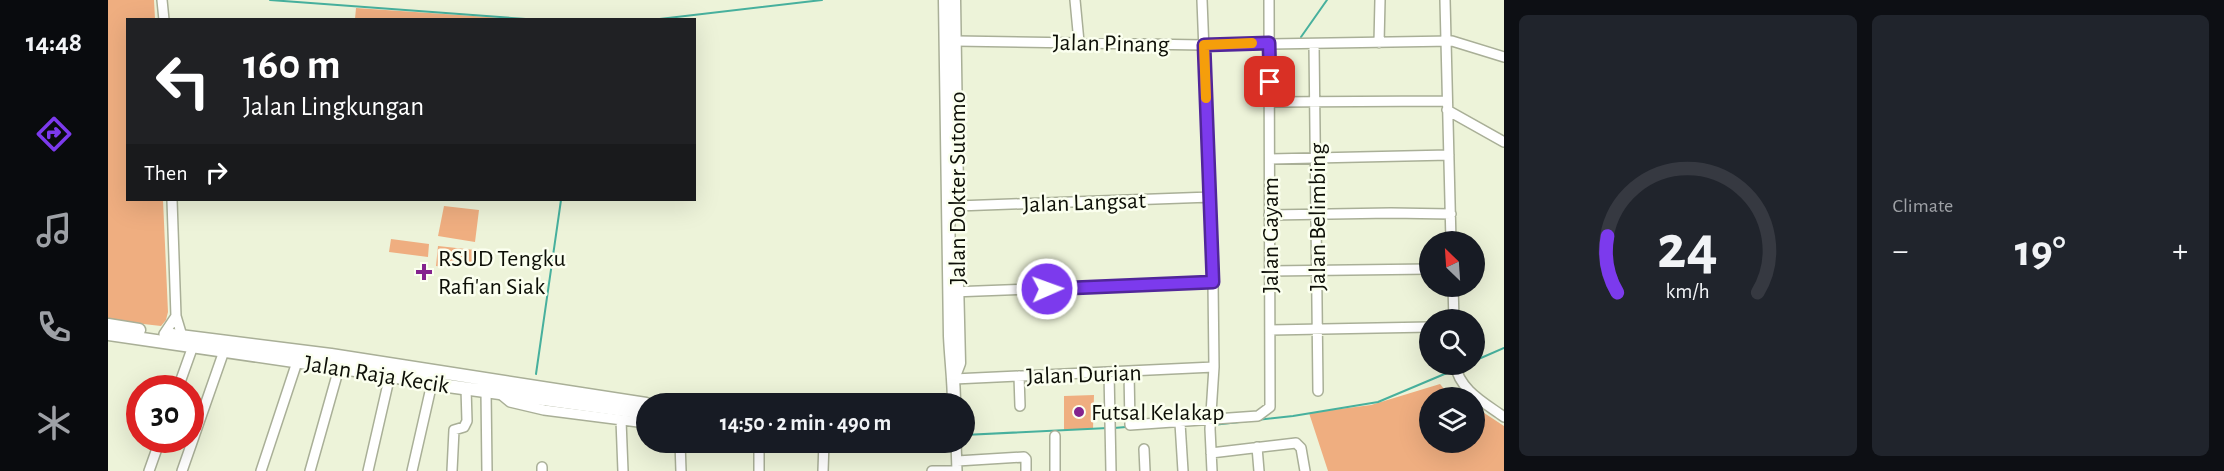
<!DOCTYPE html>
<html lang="en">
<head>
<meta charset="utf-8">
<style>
	body { margin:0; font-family:"Alegreya Sans",sans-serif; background:#20242c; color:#f1f3f6; height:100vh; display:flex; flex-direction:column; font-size:22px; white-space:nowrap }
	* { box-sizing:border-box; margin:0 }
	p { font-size:20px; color:#9ea1a6 }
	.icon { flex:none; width:33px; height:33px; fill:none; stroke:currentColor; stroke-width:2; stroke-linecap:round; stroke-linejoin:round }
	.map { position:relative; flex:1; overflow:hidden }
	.side { display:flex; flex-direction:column; gap:15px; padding:15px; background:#0d0f14; width:720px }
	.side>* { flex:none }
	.guide { position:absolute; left:18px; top:18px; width:570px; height:183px; border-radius:0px; box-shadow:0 6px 24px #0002; background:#202124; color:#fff; overflow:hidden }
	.needle { width:39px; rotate:335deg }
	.tools { position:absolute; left:1311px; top:231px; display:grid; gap:12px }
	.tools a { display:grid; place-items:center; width:66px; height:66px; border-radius:50%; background:#171b24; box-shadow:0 6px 24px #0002; font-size:30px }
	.speed { position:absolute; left:18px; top:375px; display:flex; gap:12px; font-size:30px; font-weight:700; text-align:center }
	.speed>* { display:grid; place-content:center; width:78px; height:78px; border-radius:50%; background:#171b24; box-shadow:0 6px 24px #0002; line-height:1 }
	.speed .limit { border:9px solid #d22; background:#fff; color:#111 }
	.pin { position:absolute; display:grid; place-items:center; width:51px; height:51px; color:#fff; margin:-26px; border-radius:12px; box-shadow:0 3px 9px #0006 }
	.me { position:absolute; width:66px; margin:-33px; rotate:88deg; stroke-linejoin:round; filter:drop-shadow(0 0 4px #0008) }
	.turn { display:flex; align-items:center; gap:21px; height:126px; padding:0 18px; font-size:27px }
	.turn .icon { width:78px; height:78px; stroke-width:2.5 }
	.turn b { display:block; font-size:42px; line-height:51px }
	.then { display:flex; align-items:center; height:57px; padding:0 18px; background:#0003; gap:12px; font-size:22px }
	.big { font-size:45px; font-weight:700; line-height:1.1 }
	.side .tile { flex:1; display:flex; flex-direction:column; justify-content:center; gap:9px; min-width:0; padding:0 21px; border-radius:9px; background:#20242c }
	.side .dial { align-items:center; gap:0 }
	.dial svg { height:156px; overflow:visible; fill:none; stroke:#363941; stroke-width:7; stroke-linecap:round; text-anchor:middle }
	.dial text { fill:#f1f3f6; stroke:none }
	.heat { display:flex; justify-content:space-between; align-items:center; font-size:33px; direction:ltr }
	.side .tiles { flex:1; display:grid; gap:15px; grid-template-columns:repeat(2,1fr) }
	.trip { position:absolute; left:528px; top:393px; width:339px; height:60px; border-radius:30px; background:#171b24; box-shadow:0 6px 24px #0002; font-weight:700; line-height:60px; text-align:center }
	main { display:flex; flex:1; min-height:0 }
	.menu { display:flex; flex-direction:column; width:108px; justify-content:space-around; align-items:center; background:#090b0e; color:#9ea1a6 }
	.menu .icon { width:42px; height:42px }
	.menu .selected { color:#7c3aed }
	.menu b { font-size:27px; color:#f1f3f6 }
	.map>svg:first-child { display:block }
	.green { fill:#efae80 }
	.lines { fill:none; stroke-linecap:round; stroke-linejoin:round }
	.stream { stroke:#47b09d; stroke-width:2 }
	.minor-casing { stroke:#a9af97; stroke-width:12 }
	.major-casing { stroke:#a9af97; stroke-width:15 }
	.minor { stroke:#fff; stroke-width:9 }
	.major { stroke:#fff; stroke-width:12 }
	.route-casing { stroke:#51269a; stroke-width:15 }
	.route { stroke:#7c3aed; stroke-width:10 }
	.slow { stroke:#f59e0b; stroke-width:10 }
	.poi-dot { fill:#84238e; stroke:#fbffef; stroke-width:2 }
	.labels { text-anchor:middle; stroke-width:5; stroke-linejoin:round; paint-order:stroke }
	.street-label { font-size:24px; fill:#0d0f07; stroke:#fbffef }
	.poi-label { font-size:24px; fill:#0d0f07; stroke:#fbffef; text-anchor:start }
</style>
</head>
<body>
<main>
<nav class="menu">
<b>14:48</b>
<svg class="icon selected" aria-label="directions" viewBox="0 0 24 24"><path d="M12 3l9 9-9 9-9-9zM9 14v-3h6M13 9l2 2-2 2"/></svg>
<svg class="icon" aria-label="music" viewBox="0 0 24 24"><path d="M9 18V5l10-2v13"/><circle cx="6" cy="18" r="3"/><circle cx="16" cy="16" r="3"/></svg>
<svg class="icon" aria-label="phone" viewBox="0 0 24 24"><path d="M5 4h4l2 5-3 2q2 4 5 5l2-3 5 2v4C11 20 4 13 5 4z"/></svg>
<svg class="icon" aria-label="climate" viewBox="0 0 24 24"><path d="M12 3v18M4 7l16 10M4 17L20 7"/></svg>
</nav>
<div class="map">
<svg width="1396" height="471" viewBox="0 0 1396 471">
	<rect width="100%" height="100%" fill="#edf3d9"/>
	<!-- green -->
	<path class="green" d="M 0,0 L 46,0 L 47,19 L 20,20 L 20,200 L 55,200 L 60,312 L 58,320 L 53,326 L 0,320 Z
		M 248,8 L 411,19 L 247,19 Z
		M 336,206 L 371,210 L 367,242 L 330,236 Z
		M 283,239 L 321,244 L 320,257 L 281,252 Z
		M 330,246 L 367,250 L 365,264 L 335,260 L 334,267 L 328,266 Z
		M 1332,384 L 1337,390 L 1350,397 L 1322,398 L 1322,442 L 1366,442 L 1367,407 L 1396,426 L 1396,471 L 1220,471 L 1201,413 L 1263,405 Z
		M 986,395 L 985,429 L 956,430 L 956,396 Z"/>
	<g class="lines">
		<!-- stream -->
		<path class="stream" d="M 162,0 L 432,20
			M 543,20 L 714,0
			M 1193,37 L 1219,0
			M 1366,361 L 1396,348
			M 1351,367 L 1359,364
			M 428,374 L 453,200
			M 1087,425 L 1099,425
			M 1105,425 L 1185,416 L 1270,402 L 1346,370
			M 1006,428 L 1018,427
			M 856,435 L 1000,428"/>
		<!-- minor casing -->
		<g class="minor-casing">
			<path id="minor" d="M 54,0 L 56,20
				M 967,0 L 971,42
				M 1094,0 L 1105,282 L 1106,367 L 1102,429 L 1104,471
				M 1337,0 L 1343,242
				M 848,41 L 1096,45 L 1344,41 L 1396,57
				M 1271,43 L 1272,0
				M 1206,44 L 1210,391
				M 1162,102 L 1338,101
				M 1339,110 L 1396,142
				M 1162,159 L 1341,155
				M 64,200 L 68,316 L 74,336
				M 849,206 L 1103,197
				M 1161,215 L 1283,213 L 1343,214
				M 1162,271 L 1322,269
				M 1345,286 L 1346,320
				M 844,292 L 1105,282
				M 1162,330 L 1322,327
				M 56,334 L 68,316
				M 1347,364 C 1351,390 1377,403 1396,417
				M 1001,372 L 1003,471
				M 1021,372 L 1022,425 L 1150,416 L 1162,407 L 1161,0
				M 911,376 L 912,406
				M 846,379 L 1106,367
				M 70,388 L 85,346
				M 378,391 L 379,471
				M 390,392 L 402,402 L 436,410 L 538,423
				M 513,420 L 515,471
				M 1072,423 L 1075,471
				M 947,436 L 947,471
				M 572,442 L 573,471
				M 651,442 L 651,471
				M 848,442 L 849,471
				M 1149,447 L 1151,471
				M 1036,449 L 1037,471
				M 1103,453 L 1188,443 L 1193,448 L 1197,471
				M 849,461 L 916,457 L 918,459 L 918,471
				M 434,467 L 434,471
				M 41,471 L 52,440
				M 74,471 L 116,351
				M 153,471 L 189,362
				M 202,471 L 231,368
				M 260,471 L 282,375
				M 304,471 L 324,383
				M 344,471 L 346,430 L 356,427 L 359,421 L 358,388
				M 715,471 L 716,442
				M 824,471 L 849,471"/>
		</g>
		<!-- major casing -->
		<g class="major-casing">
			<path id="major" d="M 837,0 L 842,336 C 843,359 846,381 846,404
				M 846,0 L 849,191
				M 0,325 L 31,330
				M 0,334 L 261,372 L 340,386 L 538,413
				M 64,335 L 223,355 L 538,404
				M 846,376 L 851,363 L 849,280"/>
		</g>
		<!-- minor -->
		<use href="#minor" class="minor"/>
		<!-- major -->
		<use href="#major" class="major"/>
	</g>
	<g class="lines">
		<!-- route casing -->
		<g class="route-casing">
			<path id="route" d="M 939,289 L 1105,282 L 1096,45 L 1161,43 L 1162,82"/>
		</g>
		<!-- route -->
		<use href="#route" class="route"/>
		<!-- slow -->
		<path class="slow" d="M 1098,98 L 1096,45 L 1144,43"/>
	</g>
	<!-- markers -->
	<g class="poi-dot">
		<path d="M313 263h6v6h6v6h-6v6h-6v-6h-6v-6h6z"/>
		<circle cx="971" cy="412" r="6"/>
	</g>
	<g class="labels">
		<!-- street labels -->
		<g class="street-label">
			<text transform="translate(1003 43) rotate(1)" y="8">Jalan Pinang</text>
			<text transform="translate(849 188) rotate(-90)" y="8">Jalan Dokter Sutomo</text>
			<text transform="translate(976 202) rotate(-2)" y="8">Jalan Langsat</text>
			<text transform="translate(1209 217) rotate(-90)" y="8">Jalan Belimbing</text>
			<text transform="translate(1162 235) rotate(-90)" y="8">Jalan Gayam</text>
			<text transform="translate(269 374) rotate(9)" y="8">Jalan Raja Kecik</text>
			<text transform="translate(976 374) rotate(-2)" y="8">Jalan Durian</text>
		</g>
		<!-- poi labels -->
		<g class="poi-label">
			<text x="330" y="266">RSUD Tengku<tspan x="330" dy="28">Rafi'an Siak</tspan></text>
			<text x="983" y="420">Futsal Kelakap</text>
		</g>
	</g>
</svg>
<div class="tools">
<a><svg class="needle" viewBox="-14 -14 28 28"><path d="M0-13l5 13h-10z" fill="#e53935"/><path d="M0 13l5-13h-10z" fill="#9ea1a6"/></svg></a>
<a><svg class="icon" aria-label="search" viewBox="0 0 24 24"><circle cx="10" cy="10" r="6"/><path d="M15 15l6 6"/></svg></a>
<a><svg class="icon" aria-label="layers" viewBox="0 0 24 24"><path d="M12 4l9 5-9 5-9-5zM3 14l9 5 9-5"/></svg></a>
</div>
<div class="speed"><div class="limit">30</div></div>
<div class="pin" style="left:1162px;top:82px;background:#d93025"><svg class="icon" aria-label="arrive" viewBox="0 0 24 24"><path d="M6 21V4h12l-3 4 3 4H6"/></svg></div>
<svg class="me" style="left:939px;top:289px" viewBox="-20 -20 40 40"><circle r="17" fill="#7c3aed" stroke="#fff" stroke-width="3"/><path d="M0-11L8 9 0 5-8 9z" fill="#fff"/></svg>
<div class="trip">14:50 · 2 min · 490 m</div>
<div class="guide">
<div class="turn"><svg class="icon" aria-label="left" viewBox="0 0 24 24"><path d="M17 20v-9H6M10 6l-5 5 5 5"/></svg><div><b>160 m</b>Jalan Lingkungan</div></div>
<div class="then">Then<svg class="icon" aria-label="right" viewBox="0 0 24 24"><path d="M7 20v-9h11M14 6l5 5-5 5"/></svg></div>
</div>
</div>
<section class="side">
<div class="tiles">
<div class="tile dial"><svg viewBox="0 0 100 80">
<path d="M14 69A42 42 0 1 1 86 69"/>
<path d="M14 69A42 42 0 0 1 9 40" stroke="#7c3aed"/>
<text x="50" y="56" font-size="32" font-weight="700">24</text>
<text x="50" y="72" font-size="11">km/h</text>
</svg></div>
<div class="tile"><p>Climate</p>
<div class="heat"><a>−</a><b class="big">19°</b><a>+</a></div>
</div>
</div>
</section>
</main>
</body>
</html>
